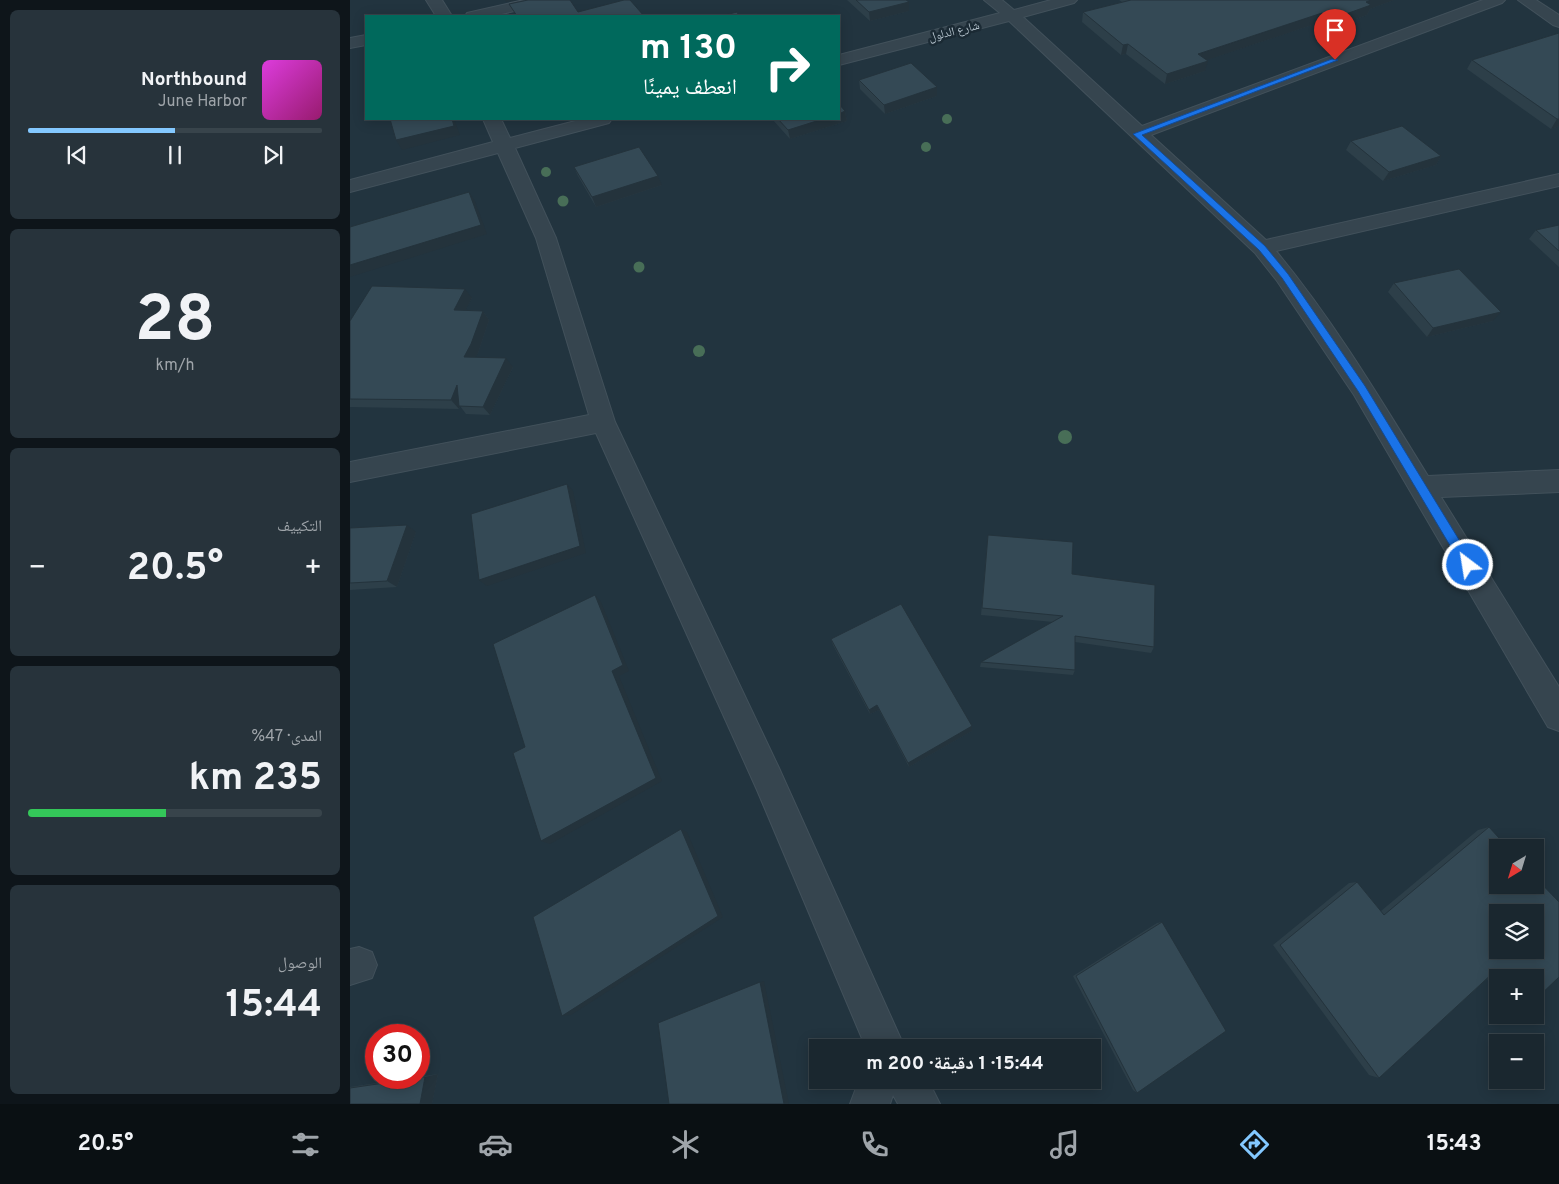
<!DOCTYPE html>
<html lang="ar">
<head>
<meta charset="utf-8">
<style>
	body { margin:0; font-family:Overpass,"Noto Naskh Arabic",sans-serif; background:#27333b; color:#f1f3f6; direction:rtl; height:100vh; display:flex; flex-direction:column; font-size:19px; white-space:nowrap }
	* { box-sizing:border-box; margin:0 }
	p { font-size:16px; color:#9fa5aa }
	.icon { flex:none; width:28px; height:28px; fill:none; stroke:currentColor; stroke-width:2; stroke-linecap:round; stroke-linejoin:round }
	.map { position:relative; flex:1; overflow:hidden; direction:ltr }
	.panel { display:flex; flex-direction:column; gap:10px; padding:10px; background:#0e151a; width:350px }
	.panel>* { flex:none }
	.top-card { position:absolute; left:15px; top:15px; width:475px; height:105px; border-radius:0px; box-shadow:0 2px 12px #0003,0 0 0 1px #38444b; direction:rtl; background:#00695c; color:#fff; overflow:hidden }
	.needle { width:32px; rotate:218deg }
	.controls { position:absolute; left:1139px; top:839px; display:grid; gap:10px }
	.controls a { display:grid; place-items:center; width:55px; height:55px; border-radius:0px; background:#1a272f; box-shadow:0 2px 12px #0003,0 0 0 1px #38444b; font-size:25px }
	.speed { position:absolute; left:15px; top:1024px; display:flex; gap:10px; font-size:25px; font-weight:700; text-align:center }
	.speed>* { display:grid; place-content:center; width:65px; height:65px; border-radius:50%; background:#1a272f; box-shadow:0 2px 12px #0003,0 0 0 1px #38444b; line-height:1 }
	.speed .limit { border:8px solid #d22; background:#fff; color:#111 }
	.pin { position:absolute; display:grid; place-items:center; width:42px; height:42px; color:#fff; margin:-51px -21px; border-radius:50% 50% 50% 0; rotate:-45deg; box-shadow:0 0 5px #0007 }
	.pin .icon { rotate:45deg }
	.me { position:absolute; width:55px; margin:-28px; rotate:329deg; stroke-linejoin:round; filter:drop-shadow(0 0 4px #0008) }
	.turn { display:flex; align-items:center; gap:18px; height:105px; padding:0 20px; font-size:22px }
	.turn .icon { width:65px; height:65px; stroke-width:2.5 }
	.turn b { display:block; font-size:35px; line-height:42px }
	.big { font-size:38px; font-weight:700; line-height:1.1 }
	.panel .widget { flex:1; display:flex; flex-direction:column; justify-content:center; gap:8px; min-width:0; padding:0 18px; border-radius:8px; background:#27333b }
	.panel .dial { align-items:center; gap:0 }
	.dial b { font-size:65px; line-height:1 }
	.song { display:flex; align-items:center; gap:15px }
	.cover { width:60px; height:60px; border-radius:8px; background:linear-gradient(135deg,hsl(300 70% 55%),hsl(320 70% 35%)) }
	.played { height:5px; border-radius:2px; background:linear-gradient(90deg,#83c8ff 50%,#38444b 50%) }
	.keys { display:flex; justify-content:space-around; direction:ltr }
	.heat { display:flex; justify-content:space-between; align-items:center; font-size:28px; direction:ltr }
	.charge { height:8px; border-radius:4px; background:linear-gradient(90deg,#34c759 47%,#38444b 0) }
	.trip { position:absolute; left:459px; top:1039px; width:292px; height:50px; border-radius:0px; background:#1a272f; box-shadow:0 2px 12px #0003,0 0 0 1px #38444b; font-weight:700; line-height:50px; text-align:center; direction:rtl }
	.tab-bar { display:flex; height:80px; justify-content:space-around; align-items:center; background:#0a1013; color:#9fa5aa }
	.tab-bar .icon { width:35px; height:35px }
	.tab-bar .active { color:#83c8ff }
	.tab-bar b { font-size:22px; color:#f1f3f6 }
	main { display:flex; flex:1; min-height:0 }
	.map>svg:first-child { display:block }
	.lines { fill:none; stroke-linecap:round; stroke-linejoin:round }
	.minor-casing { stroke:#42515b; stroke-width:2 }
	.minor { fill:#36454f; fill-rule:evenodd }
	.tree { fill:#486e57 }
	.wall { fill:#2d3f49 }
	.shaded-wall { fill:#24333c }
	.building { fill:#344955; stroke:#24333c; fill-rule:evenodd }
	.route { fill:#1a73e8; stroke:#114b97 }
	.labels { text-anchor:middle; stroke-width:5; stroke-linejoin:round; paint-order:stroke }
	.far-street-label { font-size:12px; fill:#b2c0ca; stroke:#1b2a34 }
</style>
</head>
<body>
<main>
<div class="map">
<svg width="1209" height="1104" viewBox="0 0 1209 1104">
	<rect width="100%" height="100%" fill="#22343f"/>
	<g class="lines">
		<!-- minor casing -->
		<g class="minor-casing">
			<path id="minor" d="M 76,0 L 92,0 L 102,16 L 86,16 Z
				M 174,0 L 203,0 L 200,3 L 143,16 L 115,16 L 117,13 Z
				M 634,0 L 652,0 L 664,10 L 701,0 L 727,0 L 724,3 L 673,17 L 792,126 L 1133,0 L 1155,0 L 1152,3 L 801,135 L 916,240 L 1209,174 L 1209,186 L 926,251 C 984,321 1031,400 1078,476 L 1209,470 L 1209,492 L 1091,497 L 1209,687 L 1209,731 L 1198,727 L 1004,395 L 927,281 L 905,253 L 659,21 L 489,65 L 489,55 L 650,13 Z
				M 1168,0 L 1186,0 L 1209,15 L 1209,27 L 1203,25 Z
				M 16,35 L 16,45 L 0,48 L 0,38 Z
				M 133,119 L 151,119 L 160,138 L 233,119 L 262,119 L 259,123 L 165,148 L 206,238 L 265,422 L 429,768 L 555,1048 L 516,1048 L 407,790 L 246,433 L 0,482 L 0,462 L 239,415 L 186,238 L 148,153 L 0,192 L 0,180 L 143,142 Z
				M 9,947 L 22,952 L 27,965 L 22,978 L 0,985 L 0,949 Z
				M 509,1080 L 578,1080 L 590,1104 L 548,1104 L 543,1095 L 540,1104 L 500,1104 Z"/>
		</g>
		<!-- minor -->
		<use href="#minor" class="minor"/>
	</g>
	<!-- trees -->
	<g class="tree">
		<circle cx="597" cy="119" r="5"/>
		<circle cx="576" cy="147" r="5"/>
		<circle cx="196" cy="172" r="5"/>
		<circle cx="213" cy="201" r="5.5"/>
		<circle cx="289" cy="267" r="5.5"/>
		<circle cx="349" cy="351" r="6"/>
		<circle cx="715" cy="437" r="7"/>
	</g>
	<!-- wall -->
	<path class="wall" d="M 497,0 L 556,0 L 559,2 L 559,11 L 520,21 Z
		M 769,0 L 1044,0 L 1020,9 L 1017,15 L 978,29 L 968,23 L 856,60 L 855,71 L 815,84 L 776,54 L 771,55 L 732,22 L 733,12 L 772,2 Z
		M 1209,33 L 1209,126 L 1201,129 L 1117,69 L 1122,60 Z
		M 509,80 L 587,87 L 587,96 L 535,114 L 510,89 Z
		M 495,111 L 497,121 L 440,139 L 422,119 L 489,119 Z
		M 1001,141 L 1091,156 L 1086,165 L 1033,181 L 996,150 Z
		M 224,167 L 312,185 L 246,207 L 228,176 Z
		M 1209,225 L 1209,267 L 1179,239 L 1186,230 Z
		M 1044,283 L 1143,321 L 1077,337 L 1038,292 Z
		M 122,298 L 115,310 L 133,311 L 139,320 L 128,353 L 125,357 L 163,367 L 140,415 L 116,414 L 110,406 L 109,409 L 0,407 L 0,321 Z
		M 0,528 L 66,532 L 47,587 L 0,590 Z
		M 638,535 L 722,574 L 804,647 L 801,653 L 725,642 L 725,670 L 723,675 L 630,667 L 631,662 L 703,622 L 631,615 Z
		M 481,639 L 622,726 L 622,731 L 559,767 L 529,710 L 520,714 L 483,645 Z
		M 1139,827 L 1148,978 L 1148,991 L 1137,979 L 1029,1078 L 1019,1075 L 923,945 L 999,883 L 1007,882 L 1031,911 L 1128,830 Z
		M 812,922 L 787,1093 L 783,1090 L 723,976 L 807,923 Z
		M 88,1074 L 82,1104 L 0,1104 L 0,1087 Z"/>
	<!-- shaded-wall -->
	<path class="shaded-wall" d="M 155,0 L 166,0 L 156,2 Z
		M 1021,0 L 1044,0 L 1020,9 L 1017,15 L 978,29 L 982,19 L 1016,2 Z
		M 559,2 L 559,11 L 520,21 L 519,12 Z
		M 972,13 L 968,23 L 845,64 L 848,54 Z
		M 778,44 L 776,54 L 771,55 L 773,45 Z
		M 858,61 L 855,71 L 815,84 L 817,74 Z
		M 587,87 L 587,96 L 535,114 L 534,105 Z
		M 495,111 L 497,121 L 440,139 L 438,130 L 473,119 L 489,119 L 489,114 Z
		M 102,119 L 104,119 L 110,135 L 52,150 L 46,140 Z
		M 1207,119 L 1209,119 L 1209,126 L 1201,129 Z
		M 1091,156 L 1086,165 L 1033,181 L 1039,172 Z
		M 308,176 L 312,185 L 246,207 L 242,197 Z
		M 119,192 L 125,201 L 137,234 L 0,277 L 0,265 Z
		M 115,289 L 122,298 L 111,318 L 104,310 Z
		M 133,311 L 139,320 L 128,353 L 121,366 L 114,357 Z
		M 1151,312 L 1143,321 L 1077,337 L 1083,328 Z
		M 156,358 L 163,367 L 140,415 L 133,407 Z
		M 107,385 L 114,393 L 109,409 L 101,400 Z
		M 217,484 L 223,491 L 236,553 L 137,586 L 129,580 Z
		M 57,525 L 66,532 L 47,587 L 37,581 Z
		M 245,595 L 251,602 L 279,671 L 269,676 L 312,781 L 200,844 L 191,841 L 262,671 Z
		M 527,705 L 529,710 L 520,714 L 519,710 Z
		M 622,726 L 622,731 L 559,767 L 558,763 Z
		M 331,829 L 337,832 L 373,917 L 221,1015 L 212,1016 Z
		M 414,981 L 439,1104 L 434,1104 L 410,982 Z
		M 88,1074 L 82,1104 L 70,1104 L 75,1077 Z"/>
	<!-- building -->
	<path class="building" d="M 178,0 L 220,0 L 228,12 L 274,0 L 280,0 L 294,16 L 167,16 L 159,4 Z
		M 506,0 L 556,0 L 559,2 L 519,12 Z
		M 781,0 L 1021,0 L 1016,2 L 1021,5 L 982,19 L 972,13 L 848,54 L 858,61 L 817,74 L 778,44 L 773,45 L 733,12 Z
		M 387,12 L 389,16 L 371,16 Z
		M 1209,33 L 1209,119 L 1207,119 L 1122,60 Z
		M 561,63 L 587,87 L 534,105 L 509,80 Z
		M 489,104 L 495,111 L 489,114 Z
		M 40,119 L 102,119 L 104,126 L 46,140 Z
		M 428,119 L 473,119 L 438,130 Z
		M 1052,126 L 1091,156 L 1039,172 L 1001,141 Z
		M 289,147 L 308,176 L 242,197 L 224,167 Z
		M 119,192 L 131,225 L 0,265 L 0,227 Z
		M 1209,225 L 1209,251 L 1186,230 Z
		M 1109,269 L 1151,312 L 1083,328 L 1044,283 Z
		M 22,286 L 115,289 L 104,310 L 133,311 L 121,344 L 114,357 L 156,358 L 133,407 L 109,406 L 107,385 L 101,400 L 0,399 L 0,321 Z
		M 217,484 L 230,546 L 129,580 L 121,514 Z
		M 57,525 L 37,581 L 0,583 L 0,528 Z
		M 638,535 L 723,542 L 722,574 L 805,585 L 804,647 L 725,636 L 725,670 L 631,662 L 713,616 L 632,608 Z
		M 245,595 L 273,665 L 262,671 L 306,778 L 191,841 L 163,753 L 175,747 L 143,644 Z
		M 551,604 L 622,726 L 558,763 L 527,705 L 519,710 L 481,639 Z
		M 1139,827 L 1158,848 L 1148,848 L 1148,885 L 1185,885 L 1185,877 L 1209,902 L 1209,977 L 1185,1000 L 1185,978 L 1148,978 L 1144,972 L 1029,1078 L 930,945 L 1007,882 L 1034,915 ZM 1148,912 L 1185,912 L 1185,950 L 1148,950 Z
		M 331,829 L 368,916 L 212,1016 L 183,917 Z
		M 812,922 L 876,1031 L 787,1093 L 726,976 Z
		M 410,982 L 434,1104 L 319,1104 L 308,1023 Z
		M 75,1077 L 70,1104 L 0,1104 L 0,1088 Z"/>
	<!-- route -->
	<path class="route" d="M 982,59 L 988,60 L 792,135 L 915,246 L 938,274 L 1015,386 L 1122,561 L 1124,565 L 1118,570 L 1114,569 L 1008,391 L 932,278 L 909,250 L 783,134 Z"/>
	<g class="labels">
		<!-- far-street labels -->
		<g class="far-street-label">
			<text transform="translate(604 31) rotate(-14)" y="4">شارع الدلول</text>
		</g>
	</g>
</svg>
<div class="controls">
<a><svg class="needle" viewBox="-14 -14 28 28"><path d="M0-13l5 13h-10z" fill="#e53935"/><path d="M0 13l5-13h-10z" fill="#9fa5aa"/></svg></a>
<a><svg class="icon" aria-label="layers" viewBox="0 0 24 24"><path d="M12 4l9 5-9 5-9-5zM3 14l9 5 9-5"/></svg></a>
<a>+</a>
<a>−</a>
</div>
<div class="speed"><div class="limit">30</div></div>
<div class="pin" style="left:985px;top:60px;background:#d93025"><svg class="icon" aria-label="arrive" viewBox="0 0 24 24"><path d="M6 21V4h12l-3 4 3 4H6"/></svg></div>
<svg class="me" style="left:1118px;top:565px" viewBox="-20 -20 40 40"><circle r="17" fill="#1a73e8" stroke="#fff" stroke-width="3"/><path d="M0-11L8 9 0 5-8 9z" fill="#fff"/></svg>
<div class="trip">15:44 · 1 دقيقة · 200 m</div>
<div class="top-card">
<div class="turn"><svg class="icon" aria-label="right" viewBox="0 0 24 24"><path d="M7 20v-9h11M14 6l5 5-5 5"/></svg><div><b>130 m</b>انعطف يمينًا</div></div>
</div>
</div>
<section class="panel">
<div class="widget">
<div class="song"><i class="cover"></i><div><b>Northbound</b><p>June Harbor</p></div></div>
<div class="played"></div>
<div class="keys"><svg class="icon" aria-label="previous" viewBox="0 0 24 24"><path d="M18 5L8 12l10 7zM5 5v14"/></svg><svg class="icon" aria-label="pause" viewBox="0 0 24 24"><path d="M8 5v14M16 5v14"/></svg><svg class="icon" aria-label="next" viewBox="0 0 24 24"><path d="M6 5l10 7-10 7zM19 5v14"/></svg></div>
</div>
<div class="widget dial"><b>28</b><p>km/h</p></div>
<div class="widget"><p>التكييف</p>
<div class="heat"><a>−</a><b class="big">20.5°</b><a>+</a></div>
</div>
<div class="widget"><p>المدى · 47%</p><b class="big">235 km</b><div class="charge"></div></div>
<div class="widget"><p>الوصول</p><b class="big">15:44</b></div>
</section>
</main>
<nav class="tab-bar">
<b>15:43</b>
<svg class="icon active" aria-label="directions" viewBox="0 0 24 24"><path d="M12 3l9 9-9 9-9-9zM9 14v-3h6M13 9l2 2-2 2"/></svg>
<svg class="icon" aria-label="music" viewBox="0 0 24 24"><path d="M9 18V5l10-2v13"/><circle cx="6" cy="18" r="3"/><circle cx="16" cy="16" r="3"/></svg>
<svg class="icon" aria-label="phone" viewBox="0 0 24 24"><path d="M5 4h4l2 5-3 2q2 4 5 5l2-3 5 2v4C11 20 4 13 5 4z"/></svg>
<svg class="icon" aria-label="climate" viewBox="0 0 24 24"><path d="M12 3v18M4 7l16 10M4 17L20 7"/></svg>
<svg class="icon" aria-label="car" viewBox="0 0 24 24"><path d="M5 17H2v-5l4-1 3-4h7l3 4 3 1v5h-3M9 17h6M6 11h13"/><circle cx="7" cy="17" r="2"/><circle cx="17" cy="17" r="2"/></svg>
<svg class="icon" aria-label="filters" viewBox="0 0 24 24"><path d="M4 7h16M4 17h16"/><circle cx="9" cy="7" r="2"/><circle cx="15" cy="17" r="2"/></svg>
<b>20.5°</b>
</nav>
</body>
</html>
